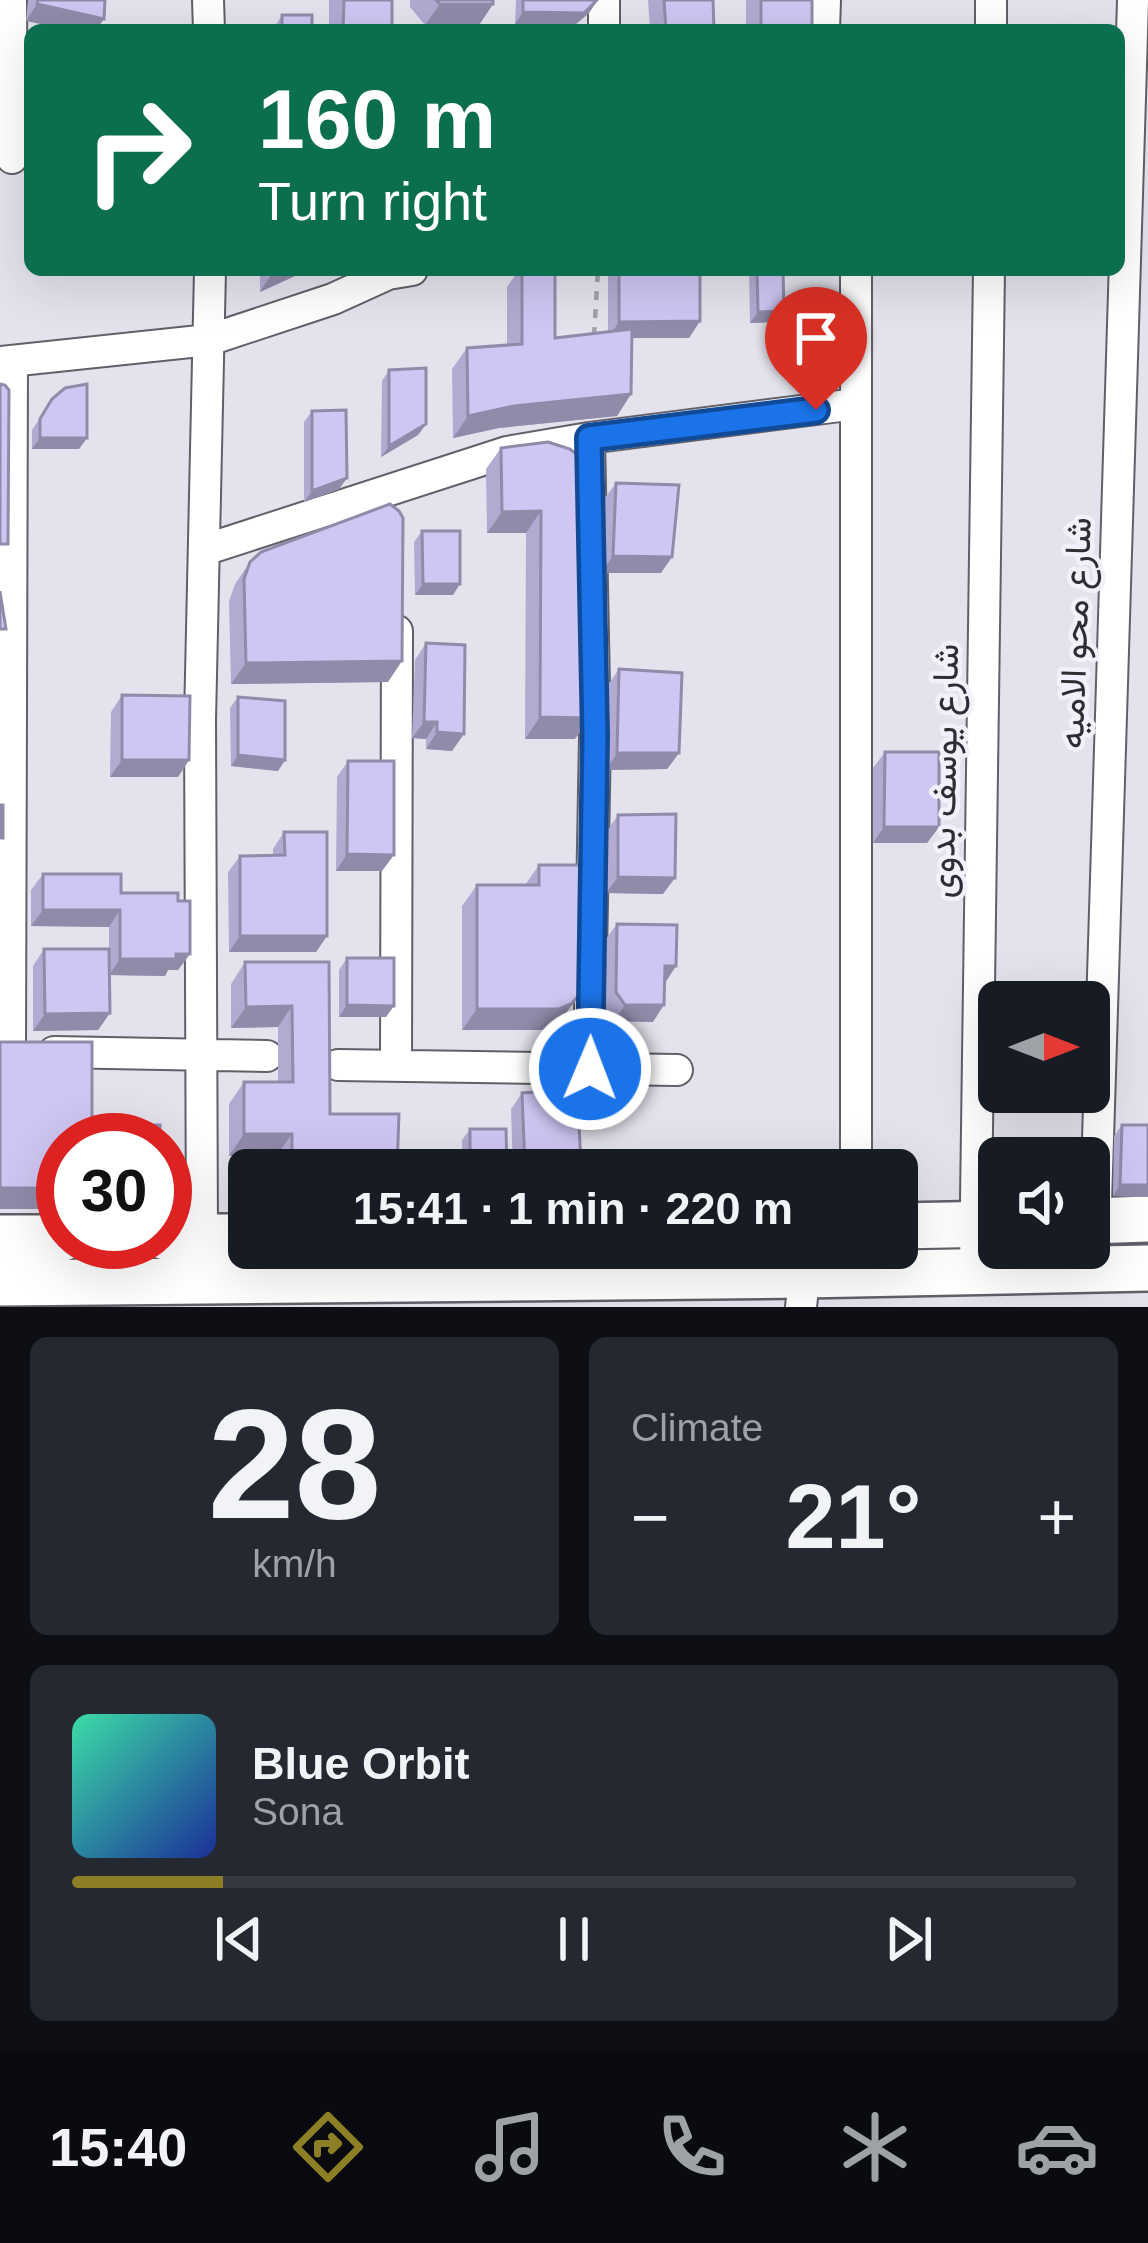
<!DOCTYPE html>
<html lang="en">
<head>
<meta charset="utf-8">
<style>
	body { margin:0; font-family:Helvetica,Vazirmatn,sans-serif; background:#242831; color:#f1f3f6; height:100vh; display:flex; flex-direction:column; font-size:45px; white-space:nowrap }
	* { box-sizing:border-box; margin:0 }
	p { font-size:39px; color:#9ea1a6 }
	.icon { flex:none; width:66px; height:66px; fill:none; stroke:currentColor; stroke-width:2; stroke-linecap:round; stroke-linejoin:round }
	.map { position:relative; height:1307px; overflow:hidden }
	.sheet { display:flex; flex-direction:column; gap:30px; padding:30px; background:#0d0f14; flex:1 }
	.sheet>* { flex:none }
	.hud { position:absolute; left:24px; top:24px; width:1101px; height:252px; border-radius:18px; box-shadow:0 12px 48px #0002; background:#0b6e4f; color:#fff; overflow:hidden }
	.needle { width:78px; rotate:90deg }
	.controls { position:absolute; left:978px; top:981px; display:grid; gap:24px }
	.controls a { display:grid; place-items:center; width:132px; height:132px; border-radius:18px; background:#171b24; box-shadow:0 12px 48px #0002; font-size:60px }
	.speed { position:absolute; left:36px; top:1113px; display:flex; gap:24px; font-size:60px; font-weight:700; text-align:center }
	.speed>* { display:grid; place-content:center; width:156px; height:156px; border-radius:50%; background:#171b24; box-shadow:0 12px 48px #0002; line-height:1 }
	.speed .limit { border:18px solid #d22; background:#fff; color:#111 }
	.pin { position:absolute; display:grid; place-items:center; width:102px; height:102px; color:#fff; margin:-123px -51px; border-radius:50% 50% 50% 0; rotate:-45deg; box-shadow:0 0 12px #0007 }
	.pin .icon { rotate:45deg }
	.me { position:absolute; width:132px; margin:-66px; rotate:1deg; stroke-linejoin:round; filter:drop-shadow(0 0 9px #0008) }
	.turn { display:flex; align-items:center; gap:42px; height:252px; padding:0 36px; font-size:54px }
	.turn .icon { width:156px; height:156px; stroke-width:2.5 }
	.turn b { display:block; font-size:84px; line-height:102px }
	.big { font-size:90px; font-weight:800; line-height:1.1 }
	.sheet .tile { flex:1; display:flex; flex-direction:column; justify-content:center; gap:18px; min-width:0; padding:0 42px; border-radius:18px; background:#242831 }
	.sheet .dial { align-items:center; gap:0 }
	.dial b { font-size:156px; line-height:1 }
	.song { display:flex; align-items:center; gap:36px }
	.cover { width:144px; height:144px; border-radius:18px; background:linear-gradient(135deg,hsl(160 70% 55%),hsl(230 70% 35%)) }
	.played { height:12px; border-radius:6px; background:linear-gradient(90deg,#8c7f26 15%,#363941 15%) }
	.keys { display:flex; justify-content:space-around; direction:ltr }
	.heat { display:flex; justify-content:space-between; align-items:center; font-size:66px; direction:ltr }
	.sheet .tiles { flex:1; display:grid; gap:30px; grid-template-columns:1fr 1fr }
	.tile:last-child { grid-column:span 2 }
	.trip { position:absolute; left:228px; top:1149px; width:690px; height:120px; border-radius:18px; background:#171b24; box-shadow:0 12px 48px #0002; font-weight:800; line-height:120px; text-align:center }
	.menu { display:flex; height:192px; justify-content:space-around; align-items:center; background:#090b0e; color:#9ea1a6 }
	.menu .icon { width:84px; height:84px }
	.menu .selected { color:#8c7f26 }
	.menu b { font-size:54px; color:#f1f3f6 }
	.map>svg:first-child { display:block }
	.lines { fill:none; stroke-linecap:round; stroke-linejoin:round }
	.street-casing { stroke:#615f68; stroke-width:34 }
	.secondary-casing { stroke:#615f68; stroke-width:50 }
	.path { stroke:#a2a1a9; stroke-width:4.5; stroke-dasharray:9 9; stroke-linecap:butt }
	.street { stroke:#fff; stroke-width:30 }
	.secondary { stroke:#fff; stroke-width:45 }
	.wall { fill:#b2aad1 }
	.shaded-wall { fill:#918baa }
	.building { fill:#cfc6f3; stroke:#918baa; stroke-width:3 }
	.route-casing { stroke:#114b97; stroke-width:30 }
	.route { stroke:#1a73e8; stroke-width:21 }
	.labels { text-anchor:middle; stroke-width:9; stroke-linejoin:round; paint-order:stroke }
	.street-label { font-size:36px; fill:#2e2d31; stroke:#f2f0fb }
</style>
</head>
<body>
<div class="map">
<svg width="1148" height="1307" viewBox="0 0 1148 1307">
	<rect width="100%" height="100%" fill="#e4e3ed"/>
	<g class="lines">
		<!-- street casing -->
		<g class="street-casing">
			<path id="street" d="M 11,0 L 12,158
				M 208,0 L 209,30
				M 604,30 L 604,0
				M 824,30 L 825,0
				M 991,30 L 991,0
				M 0,362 L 209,340 L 333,299 L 388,274 L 412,270
				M 589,438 L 595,736 L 589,1068
				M 204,550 L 507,452 L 589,438 L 856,404
				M 10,1051 L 12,362
				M 54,1052 L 267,1056
				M 338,1065 L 677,1070
				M 396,1066 L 397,631
				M 856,1170 L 856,270
				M 202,1237 L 200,720 L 210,270
				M 1094,1269 L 1133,0
				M 975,1272 L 989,270
				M 801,1307 L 807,1248"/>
		</g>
		<!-- secondary casing -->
		<g class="secondary-casing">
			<path id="secondary" d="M 1089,1221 L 1148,1219
				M 897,1226 L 999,1224
				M 165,1237 L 249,1237
				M 0,1238 L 63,1238
				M 0,1283 L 804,1275 L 1148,1268"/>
		</g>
		<!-- path -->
		<path class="path" d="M 594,336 L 598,270"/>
		<!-- street -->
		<use href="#street" class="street"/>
		<!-- secondary -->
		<use href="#secondary" class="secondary"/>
	</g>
	<!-- wall -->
	<path class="wall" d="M 28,0 L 105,0 L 26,21 Z
		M 329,0 L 392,0 L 392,30 L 329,30 Z
		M 410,0 L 493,0 L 493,4 L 479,25 L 425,25 L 410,7 Z
		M 516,0 L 597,0 L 589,13 L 576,24 L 515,24 Z
		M 648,0 L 713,0 L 714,30 L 650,30 Z
		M 746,0 L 812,0 L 812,30 L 746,30 Z
		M 282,15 L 312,30 L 275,30 L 275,26 Z
		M 260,270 L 308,270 L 260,292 Z
		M 519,270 L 555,270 L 555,338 L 608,332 L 608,270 L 700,270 L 700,321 L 689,338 L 632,338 L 631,394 L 617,416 L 499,428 L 453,438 L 452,369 L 467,348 L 507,345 L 507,287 Z
		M 749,270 L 783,270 L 784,311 L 776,322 L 750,323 Z
		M 389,370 L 426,424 L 418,435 L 381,457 L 382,381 Z
		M 52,399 L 87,438 L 79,449 L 32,449 L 32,430 Z
		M 312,411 L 347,478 L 339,489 L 304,502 L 304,422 Z
		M 548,442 L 575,739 L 525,739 L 526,533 L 487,533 L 486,469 L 501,448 Z
		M 616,483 L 661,573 L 601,573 L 604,499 Z
		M 422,531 L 453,595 L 415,595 L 414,542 Z
		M 250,562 L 388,682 L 231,684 L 229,601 L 235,584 Z
		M 426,643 L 452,751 L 426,749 L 426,739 L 412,738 L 415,660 Z
		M 619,669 L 679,753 L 667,769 L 606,770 L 607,686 Z
		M 122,695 L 189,760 L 178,777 L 110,777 L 111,712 Z
		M 238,697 L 285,760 L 278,771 L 231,766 L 230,708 Z
		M 885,752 L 939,827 L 927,843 L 873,843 L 873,768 Z
		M 348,761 L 382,871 L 336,871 L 337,777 Z
		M 618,815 L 663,894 L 606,893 L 607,831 Z
		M 284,832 L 327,936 L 316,952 L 229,952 L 228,872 L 240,856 L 273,855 L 273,849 Z
		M 539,865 L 581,993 L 556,1026 L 545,1030 L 462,1030 L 462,906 L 477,885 L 525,885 Z
		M 43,874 L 121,893 L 178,901 L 190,954 L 178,970 L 168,970 L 165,976 L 109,975 L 110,1013 L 98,1030 L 33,1031 L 33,966 L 44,949 L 109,949 L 109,927 L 31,926 L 31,890 Z
		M 617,924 L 664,983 L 653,1022 L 614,1021 L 604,1009 L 605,940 Z
		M 347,958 L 386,1017 L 339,1017 L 339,970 Z
		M 245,962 L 329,962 L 330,1114 L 397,1170 L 277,1170 L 277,1155 L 229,1156 L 229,1104 L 244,1082 L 278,1082 L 278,1027 L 231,1028 L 231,984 Z
		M 522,1093 L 581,1162 L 575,1170 L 513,1170 L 511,1109 Z
		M 1122,1125 L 1148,1197 L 1113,1196 L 1114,1136 Z
		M 470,1129 L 507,1170 L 462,1170 L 462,1140 Z"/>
	<!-- shaded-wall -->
	<path class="shaded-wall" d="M 597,1 L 589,13 L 576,24 L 515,24 L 523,12 Z
		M 37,4 L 104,19 L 96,30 L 69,30 L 26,21 Z
		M 440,4 L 493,4 L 479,25 L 425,25 Z
		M 283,270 L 308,270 L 260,292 L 271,275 Z
		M 784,311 L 776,322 L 750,323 L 758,312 Z
		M 700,321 L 689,338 L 608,338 L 619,322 Z
		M 631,394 L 617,416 L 499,428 L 453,438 L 468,416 L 514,406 Z
		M 426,424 L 418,435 L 381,457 L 389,446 Z
		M 40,438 L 87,438 L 79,449 L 32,449 Z
		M 347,478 L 339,489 L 304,502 L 312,491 Z
		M 541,511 L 526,533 L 487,533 L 502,512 Z
		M 613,556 L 672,557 L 661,573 L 601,573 Z
		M 423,584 L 460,584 L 453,595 L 415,595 Z
		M 402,661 L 388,682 L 231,684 L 246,663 Z
		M 540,717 L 590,718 L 575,739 L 525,739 Z
		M 424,722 L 437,722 L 426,739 L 412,738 Z
		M 437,732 L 464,734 L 452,751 L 426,749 Z
		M 617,753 L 679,753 L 667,769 L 606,770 Z
		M 238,755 L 285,760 L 278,771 L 231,766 Z
		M 122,760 L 189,760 L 178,777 L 110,777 Z
		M 884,827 L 939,827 L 927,843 L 873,843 Z
		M 347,854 L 394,855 L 382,871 L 336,871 Z
		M 618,877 L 675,878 L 663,894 L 606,893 Z
		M 43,910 L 120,910 L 109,927 L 31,926 Z
		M 240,936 L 327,936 L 316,952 L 229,952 Z
		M 176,954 L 190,954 L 178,970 L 168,970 L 165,976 L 109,975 L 120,959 Z
		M 665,966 L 676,966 L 665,983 Z
		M 581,993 L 556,1026 L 545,1030 L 462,1030 L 477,1009 Z
		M 347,1005 L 394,1006 L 386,1017 L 339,1017 Z
		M 625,1005 L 664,1005 L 653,1022 L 614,1021 Z
		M 292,1006 L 278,1027 L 231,1028 L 246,1007 Z
		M 110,1013 L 98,1030 L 33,1031 L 45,1014 Z
		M 244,1134 L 292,1134 L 277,1155 L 229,1156 Z
		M 581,1162 L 575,1170 L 523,1170 L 525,1167 Z
		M 1120,1185 L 1148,1185 L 1148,1197 L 1113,1196 Z
		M 0,1188 L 63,1188 L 63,1209 L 0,1209 Z"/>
	<!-- building -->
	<path class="building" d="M 38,0 L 105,0 L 104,19 L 37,4 Z
		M 344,0 L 392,0 L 392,30 L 343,30 Z
		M 436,0 L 493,0 L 493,4 L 440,4 Z
		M 523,0 L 597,0 L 584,13 L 523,12 Z
		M 664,0 L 713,0 L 714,30 L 666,30 Z
		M 761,0 L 812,0 L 812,30 L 761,30 Z
		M 282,15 L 312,15 L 312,30 L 282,30 Z
		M 522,270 L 555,270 L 555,338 L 632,329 L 631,394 L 514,406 L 468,416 L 467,348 L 522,344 Z
		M 619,270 L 700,270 L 700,321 L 619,322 Z
		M 757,270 L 783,270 L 784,311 L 758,312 Z
		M 426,368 L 426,424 L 389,446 L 389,370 Z
		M 0,384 L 5,385 L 9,390 L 8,544 L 0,544 Z
		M 87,384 L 87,438 L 40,438 L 40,419 L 52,399 L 65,388 Z
		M 346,410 L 347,478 L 312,491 L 312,411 Z
		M 548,442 L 570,449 L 580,457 L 589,477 L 593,500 L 590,718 L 540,717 L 541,511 L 502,512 L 501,448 Z
		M 616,483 L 679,485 L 672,557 L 613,556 Z
		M 390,504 L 399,511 L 403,518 L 402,661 L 246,663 L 244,579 L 250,562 L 261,552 Z
		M 422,531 L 460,531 L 460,584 L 423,584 Z
		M 0,591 L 0,592 L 6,629 L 0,629 Z
		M 426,643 L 465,645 L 464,734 L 437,732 L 437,722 L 424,722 Z
		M 619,669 L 682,673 L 679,753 L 617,753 Z
		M 122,695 L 190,696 L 189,760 L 122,760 Z
		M 238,697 L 285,701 L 285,760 L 238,755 Z
		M 885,752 L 939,752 L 939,827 L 884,827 Z
		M 348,761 L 394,761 L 394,855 L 347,854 Z
		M 0,805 L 3,805 L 3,838 L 0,838 Z
		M 676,814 L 675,878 L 618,877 L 618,815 Z
		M 284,832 L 327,832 L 327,936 L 240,936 L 240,856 L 285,855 Z
		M 539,865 L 586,865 L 586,982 L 581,993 L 571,1004 L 559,1009 L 477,1009 L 477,885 L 539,885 Z
		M 43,874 L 121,874 L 121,893 L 178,893 L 178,901 L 190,901 L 190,954 L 176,954 L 176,959 L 120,959 L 120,910 L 43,910 Z
		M 617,924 L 677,925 L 676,966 L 665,966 L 664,1005 L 625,1005 L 616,992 Z
		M 44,949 L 109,949 L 110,1013 L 45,1014 Z
		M 347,958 L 394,958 L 394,1006 L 347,1005 Z
		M 245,962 L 329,962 L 330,1114 L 399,1114 L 397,1170 L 292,1170 L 292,1134 L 244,1134 L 244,1082 L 293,1082 L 292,1006 L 246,1007 Z
		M 0,1042 L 92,1042 L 92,1117 L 112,1118 L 112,1125 L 160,1125 L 160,1140 L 63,1140 L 63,1188 L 0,1188 Z
		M 577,1089 L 581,1162 L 525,1167 L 522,1093 Z
		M 1122,1125 L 1148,1125 L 1148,1185 L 1120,1185 Z
		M 470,1129 L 506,1129 L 507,1170 L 470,1170 Z"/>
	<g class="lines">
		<!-- route casing -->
		<g class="route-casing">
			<path id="route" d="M 590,1069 L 595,736 L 589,438 L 816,410"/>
		</g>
		<!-- route -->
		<use href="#route" class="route"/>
	</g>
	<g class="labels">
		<!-- street labels -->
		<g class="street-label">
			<text transform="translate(1074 633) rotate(-88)" y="13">شارع محو الاميه</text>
			<text transform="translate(943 771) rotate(-89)" y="13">شارع يوسف بدوى</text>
		</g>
	</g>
</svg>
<div class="controls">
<a><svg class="needle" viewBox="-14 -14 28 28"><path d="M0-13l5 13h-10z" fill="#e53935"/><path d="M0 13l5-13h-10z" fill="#9ea1a6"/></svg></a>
<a><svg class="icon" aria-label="sound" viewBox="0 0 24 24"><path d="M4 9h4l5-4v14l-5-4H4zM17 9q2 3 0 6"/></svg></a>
</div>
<div class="speed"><div class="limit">30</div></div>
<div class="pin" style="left:816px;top:410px;background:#d93025"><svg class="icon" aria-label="arrive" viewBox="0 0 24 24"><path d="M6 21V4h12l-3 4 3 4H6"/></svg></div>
<svg class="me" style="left:590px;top:1069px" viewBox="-20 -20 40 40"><circle r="17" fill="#1a73e8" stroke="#fff" stroke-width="3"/><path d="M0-11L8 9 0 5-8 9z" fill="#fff"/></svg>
<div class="trip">15:41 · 1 min · 220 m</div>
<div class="hud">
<div class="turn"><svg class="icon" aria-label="right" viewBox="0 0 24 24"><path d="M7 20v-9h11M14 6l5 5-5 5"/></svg><div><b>160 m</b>Turn right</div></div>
</div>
</div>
<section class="sheet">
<div class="tiles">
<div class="tile dial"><b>28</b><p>km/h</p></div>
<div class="tile"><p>Climate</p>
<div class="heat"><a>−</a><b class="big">21°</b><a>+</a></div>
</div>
<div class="tile">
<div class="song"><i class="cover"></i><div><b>Blue Orbit</b><p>Sona</p></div></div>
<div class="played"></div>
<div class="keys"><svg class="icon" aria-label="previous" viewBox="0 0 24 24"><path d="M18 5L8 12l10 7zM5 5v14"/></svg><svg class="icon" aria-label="pause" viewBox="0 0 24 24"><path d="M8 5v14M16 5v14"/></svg><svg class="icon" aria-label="next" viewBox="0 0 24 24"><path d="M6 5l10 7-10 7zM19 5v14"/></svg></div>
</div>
</div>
</section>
<nav class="menu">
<b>15:40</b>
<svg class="icon selected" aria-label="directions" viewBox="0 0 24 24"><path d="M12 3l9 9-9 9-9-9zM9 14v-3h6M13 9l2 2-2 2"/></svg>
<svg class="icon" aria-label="music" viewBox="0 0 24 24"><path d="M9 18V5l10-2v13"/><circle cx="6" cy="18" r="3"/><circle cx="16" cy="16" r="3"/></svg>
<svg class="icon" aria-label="phone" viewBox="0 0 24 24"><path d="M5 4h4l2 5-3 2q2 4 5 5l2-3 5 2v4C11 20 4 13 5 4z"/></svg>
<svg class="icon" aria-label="climate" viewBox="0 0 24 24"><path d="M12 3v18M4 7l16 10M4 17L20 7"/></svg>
<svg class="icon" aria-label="car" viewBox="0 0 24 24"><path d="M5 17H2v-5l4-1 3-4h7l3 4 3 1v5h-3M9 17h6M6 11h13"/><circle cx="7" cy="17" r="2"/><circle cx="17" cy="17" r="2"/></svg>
</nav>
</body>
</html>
